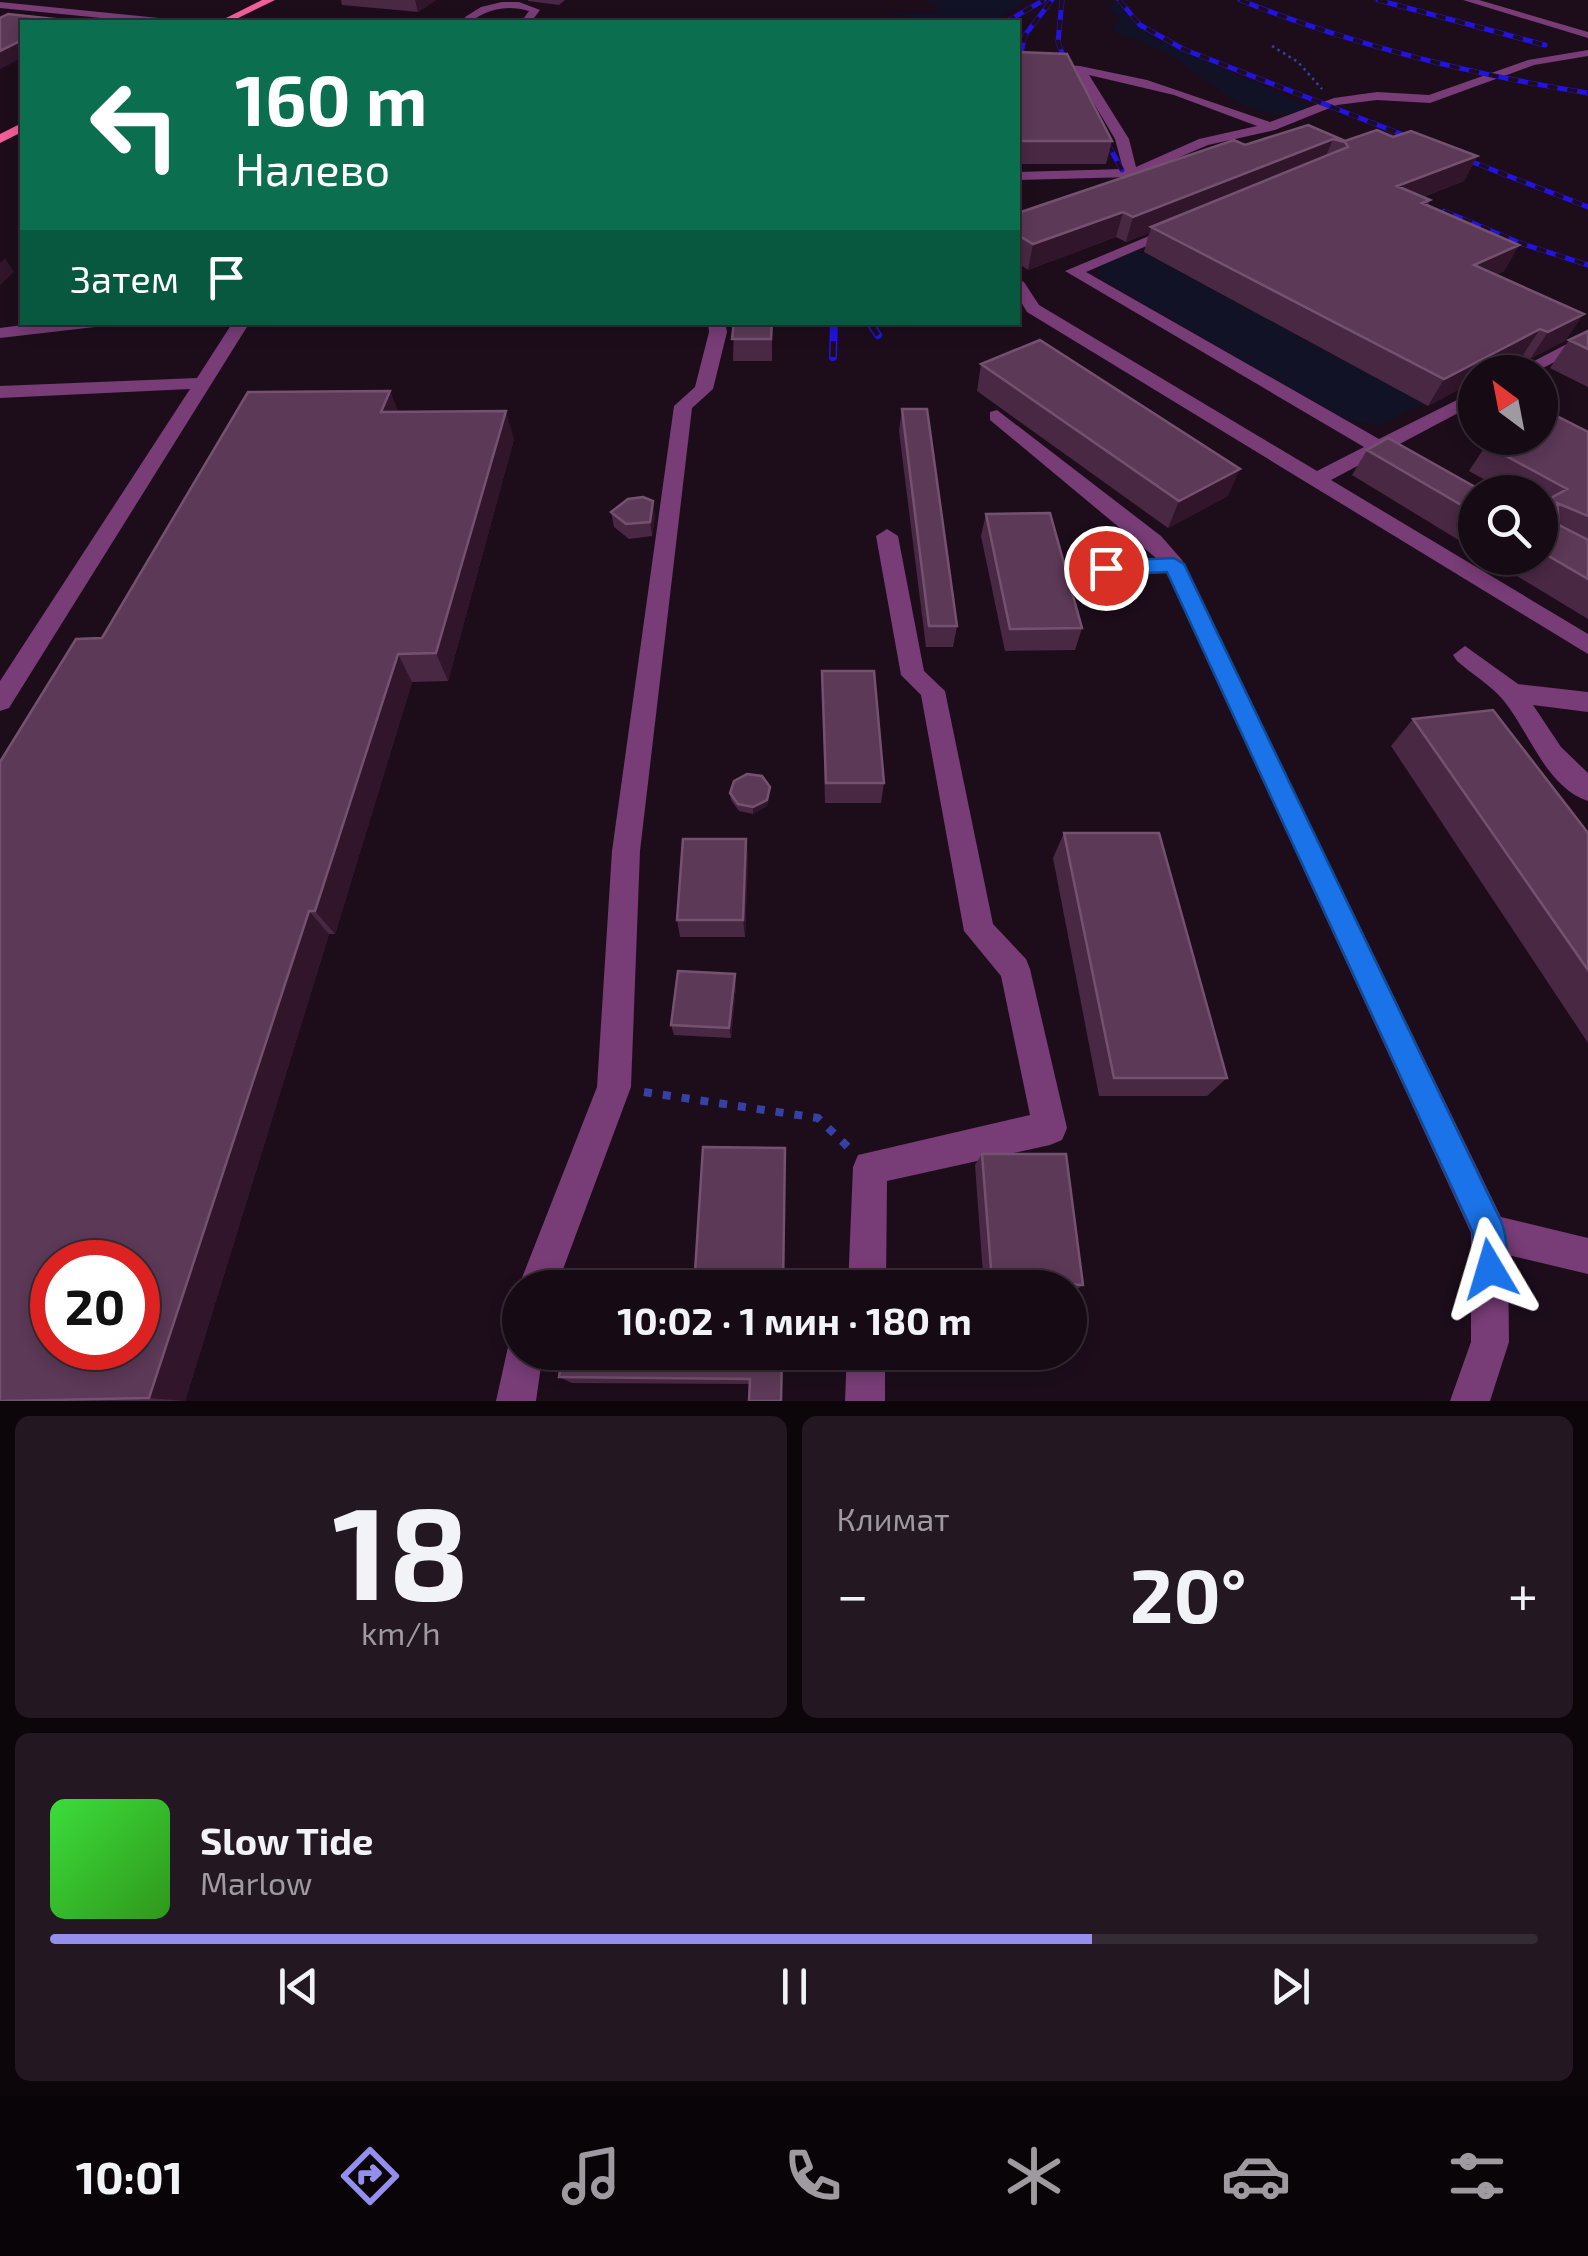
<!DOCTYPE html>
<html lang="ru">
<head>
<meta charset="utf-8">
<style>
	body { margin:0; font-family:"Exo 2",sans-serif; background:#231822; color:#f1f3f6; height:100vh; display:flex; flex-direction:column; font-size:38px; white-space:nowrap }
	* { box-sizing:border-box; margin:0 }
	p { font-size:32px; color:#9e9aa0 }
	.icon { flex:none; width:55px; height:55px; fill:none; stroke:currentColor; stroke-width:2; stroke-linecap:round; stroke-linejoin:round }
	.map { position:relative; height:1401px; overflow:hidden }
	.panel { display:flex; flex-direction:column; gap:15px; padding:15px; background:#0c060b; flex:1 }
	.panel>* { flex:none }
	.banner { position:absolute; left:20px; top:20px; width:1000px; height:305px; border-radius:0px; box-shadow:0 5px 15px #0003,0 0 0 2px #352b34; background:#0b6e4f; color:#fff; overflow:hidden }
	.needle { width:65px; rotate:328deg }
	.controls { position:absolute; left:1458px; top:355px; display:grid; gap:20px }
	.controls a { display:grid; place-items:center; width:100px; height:100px; border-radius:50%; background:#160a14; box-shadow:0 5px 15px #0003,0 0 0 2px #352b34; font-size:50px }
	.speed { position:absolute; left:30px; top:1240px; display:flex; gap:20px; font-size:50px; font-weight:700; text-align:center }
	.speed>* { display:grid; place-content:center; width:130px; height:130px; border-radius:50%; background:#160a14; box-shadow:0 5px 15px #0003,0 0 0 2px #352b34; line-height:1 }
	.speed .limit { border:15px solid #d22; background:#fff; color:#111 }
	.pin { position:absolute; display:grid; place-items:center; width:85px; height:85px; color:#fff; margin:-42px; border:5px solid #fff; border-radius:50%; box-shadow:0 2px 10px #0007 }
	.me { position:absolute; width:110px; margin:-55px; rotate:353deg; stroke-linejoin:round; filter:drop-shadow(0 0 8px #0008) }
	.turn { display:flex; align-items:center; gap:35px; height:210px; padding:0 50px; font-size:45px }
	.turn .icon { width:130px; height:130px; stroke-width:2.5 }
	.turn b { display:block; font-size:70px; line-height:85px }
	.then { display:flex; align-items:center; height:95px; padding:0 50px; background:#0003; gap:20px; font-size:38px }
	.big { font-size:75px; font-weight:700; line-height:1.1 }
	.panel .tile { flex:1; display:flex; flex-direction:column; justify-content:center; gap:15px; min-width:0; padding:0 35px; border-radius:15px; background:#231822 }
	.panel .dial { align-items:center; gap:0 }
	.dial b { font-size:130px; line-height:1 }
	.song { display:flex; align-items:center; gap:30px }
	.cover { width:120px; height:120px; border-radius:15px; background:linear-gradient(135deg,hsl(120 70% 55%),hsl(110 70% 35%)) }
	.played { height:10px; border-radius:5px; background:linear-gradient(90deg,#948eed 70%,#352b34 70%) }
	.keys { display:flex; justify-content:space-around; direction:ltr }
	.heat { display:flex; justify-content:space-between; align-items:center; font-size:55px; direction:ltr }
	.panel .tiles { flex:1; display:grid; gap:15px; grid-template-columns:1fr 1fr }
	.tile:last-child { grid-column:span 2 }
	.trip { position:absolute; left:502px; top:1270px; width:585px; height:100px; border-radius:50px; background:#160a14; box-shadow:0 5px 15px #0003,0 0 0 2px #352b34; font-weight:700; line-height:100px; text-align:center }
	.dock { display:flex; height:160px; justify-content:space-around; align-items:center; background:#090408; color:#9e9aa0 }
	.dock .icon { width:70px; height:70px }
	.dock .active { color:#948eed }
	.dock b { font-size:45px; color:#f1f3f6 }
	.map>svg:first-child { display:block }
	.green { fill:#111226 }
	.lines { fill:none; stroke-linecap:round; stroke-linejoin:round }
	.path-far1 { stroke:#3741a5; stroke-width:2.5; stroke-dasharray:2.5 4; stroke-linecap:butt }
	.path { stroke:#3741a5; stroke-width:8; stroke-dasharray:8 11; stroke-linecap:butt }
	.minor { fill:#783c77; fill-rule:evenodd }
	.major { fill:#f15e99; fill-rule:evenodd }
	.rail-far1-casing { stroke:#2213e1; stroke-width:5 }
	.rail-casing { stroke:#2213e1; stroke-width:8 }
	.rail-far1 { stroke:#1d0d1b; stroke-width:4; stroke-dasharray:10; stroke-linecap:butt }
	.rail { stroke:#1d0d1b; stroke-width:5; stroke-dasharray:16; stroke-linecap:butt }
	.wall { fill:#492844 }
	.shaded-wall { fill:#30152b }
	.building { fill:#5c3957; stroke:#755170; stroke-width:2.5; fill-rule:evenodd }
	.route { fill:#1a73e8; stroke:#114b97; stroke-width:2.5 }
</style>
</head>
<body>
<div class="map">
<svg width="1588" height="1401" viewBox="0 0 1588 1401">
	<rect width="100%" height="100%" fill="#1d0d1b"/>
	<!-- green -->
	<path class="green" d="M 924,0 L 1026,0 L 994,22 L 939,22 L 881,11 L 932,14 L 938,6 Z
		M 1112,2 L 1118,2 L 1132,22 L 1155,39 L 1311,107 C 1254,132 1217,85 1173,57 C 1156,46 1134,40 1116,32 L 1113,25 L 1120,19 L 1108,8 Z
		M 1138,250 L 1148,255 L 1423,403 L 1379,426 L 1344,419 L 1101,279 L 1098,271 L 1103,263 Z"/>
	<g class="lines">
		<!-- path-far1 -->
		<path class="path-far1" d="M 1272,46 L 1298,62 L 1322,89"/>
		<!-- path -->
		<path class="path" d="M 644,1092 L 818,1118 L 849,1148"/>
		<!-- minor -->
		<path class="minor" d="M 1463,0 L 1479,0 L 1588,32 L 1588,38 Z
			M 0,2 L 169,19 L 174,22 L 142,22 L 0,8 Z
			M 502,2 L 519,2 L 540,10 L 531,22 L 521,22 L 529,11 C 510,5 492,8 476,18 L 476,22 L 466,22 L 465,17 L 481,7 Z
			M 1588,50 L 1588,56 L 1534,65 L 1430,103 L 1377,100 L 1337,105 L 1275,130 L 1208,145 L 1133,177 L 1018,180 L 1018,172 L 1123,169 L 1115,139 L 1076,73 L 1018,68 L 1018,62 L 1080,66 L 1147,80 L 1270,122 L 1334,98 L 1377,92 L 1429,95 L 1528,60 ZM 1089,75 L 1174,95 L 1257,126 L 1199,139 L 1136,167 L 1129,139 Z
			M 1173,226 L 1186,229 L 1086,272 L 1379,439 L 1475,391 L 1475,404 L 1394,447 L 1412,458 L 1412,466 L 1398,466 L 1378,455 L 1331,480 L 1588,634 L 1588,654 L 1027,312 L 1018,297 L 1018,280 L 1024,282 L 1039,305 L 1317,471 L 1364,447 L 1065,271 Z
			M 46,322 L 103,322 L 95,327 L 0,338 L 0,328 Z
			M 233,322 L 250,322 L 9,708 L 0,711 L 0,681 L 190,389 L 0,398 L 0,386 L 197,378 Z
			M 708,322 L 725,322 L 727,332 L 713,389 L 692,408 L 640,851 L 631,1087 L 556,1288 L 520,1288 L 520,1292 L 518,1288 L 597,1087 L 612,851 L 674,406 L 695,387 L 709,332 Z
			M 1588,333 L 1588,345 L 1535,372 L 1513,372 Z
			M 997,410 L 1161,536 L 1182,560 L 1501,1217 L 1588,1238 L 1588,1274 L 1508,1255 L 1509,1342 L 1490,1401 L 1450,1401 L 1471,1342 L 1471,1233 L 1167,573 L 1063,575 L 1060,570 L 1071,562 L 1156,558 L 990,420 L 990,412 Z
			M 887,529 L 898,536 L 924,671 L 945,691 L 993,924 L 1026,959 L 1030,969 L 1067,1128 L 1062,1140 L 1050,1145 L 887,1181 L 886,1288 L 848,1288 L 853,1167 L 858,1155 L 1030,1115 L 1001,976 L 964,931 L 921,695 L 901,675 L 876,536 Z
			M 1465,646 L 1518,684 L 1588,692 L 1588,712 L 1533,705 L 1561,747 L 1588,773 L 1588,801 C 1546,787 1530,733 1504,701 C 1492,686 1472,674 1457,661 L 1453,655 Z
			M 520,1334 L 520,1352 L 543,1352 L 536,1401 L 496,1401 L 510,1338 Z
			M 847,1352 L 885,1352 L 885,1401 L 845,1401 Z"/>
		<!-- major -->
		<path class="major" d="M 262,0 L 275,0 L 230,22 L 218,22 Z
			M 22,123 L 22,132 L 0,143 L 0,134 Z"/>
		<!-- rail-far1 casing -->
		<g class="rail-far1-casing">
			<path id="rail-far1" d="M 1062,0 L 1058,42 L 1071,77
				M 1119,0 L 1140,25 L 1183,49 L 1588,207
				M 1240,0 C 1353,45 1468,74 1588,93
				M 1378,0 L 1545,45
				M 1006,22 L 1044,0
				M 1019,62 L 1025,35 L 1052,0
				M 1098,126 L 1122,170
				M 1444,211 L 1520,243 L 1588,265"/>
		</g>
		<!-- rail casing -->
		<g class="rail-casing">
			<path id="rail" d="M 869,322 L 878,335
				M 833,357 L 834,322"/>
		</g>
		<!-- rail-far1 -->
		<use href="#rail-far1" class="rail-far1"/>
		<!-- rail -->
		<use href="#rail" class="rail"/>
	</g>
	<!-- wall -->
	<path class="wall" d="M 341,0 L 436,0 L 418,12 L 342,5 Z
		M 528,0 L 565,0 L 559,5 L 528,1 Z
		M 1018,52 L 1112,141 L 1106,164 L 1018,164 Z
		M 1308,125 L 1345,141 L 1393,137 L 1477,156 L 1464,181 L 1423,197 L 1430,200 L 1427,206 L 1519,245 L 1504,271 L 1495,275 L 1566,340 L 1530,359 L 1523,355 L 1428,406 L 1144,252 L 1149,233 L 1126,242 L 1116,237 L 1028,270 L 1018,263 L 1018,213 Z
		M 734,322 L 772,322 L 772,361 L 733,361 Z
		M 1588,331 L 1588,387 L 1550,368 L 1569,340 Z
		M 981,364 L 1228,496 L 1168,528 L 977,391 Z
		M 390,391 L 398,412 L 514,439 L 448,681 L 412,682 L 335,934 L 329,934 L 185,1401 L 0,1401 L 102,638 Z
		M 902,409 L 957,626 L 953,647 L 926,647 L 899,431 Z
		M 1588,432 L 1588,619 L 1487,558 L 1540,558 L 1540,492 L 1507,492 L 1469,471 L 1486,445 Z
		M 1367,450 L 1475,492 L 1475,550 L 1352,475 Z
		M 611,512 L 655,515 L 652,536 L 629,539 L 614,527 Z
		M 986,514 L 1082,628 L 1075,650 L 1005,651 L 981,536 Z
		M 822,671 L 884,783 L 881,803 L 825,803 Z
		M 1413,719 L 1588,833 L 1588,1043 L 1391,746 Z
		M 770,787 L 767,806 L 753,814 L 739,811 L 731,800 L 730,793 Z
		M 1064,833 L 1227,1078 L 1207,1096 L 1099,1096 L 1053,858 Z
		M 746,839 L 748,858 L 745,937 L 680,937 L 677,920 Z
		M 736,985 L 731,1038 L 674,1035 L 671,1025 Z
		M 982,1154 L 1083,1285 L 1072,1293 L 1070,1293 L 1070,1288 L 984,1288 L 975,1165 Z
		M 782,1352 L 750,1384 L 572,1383 L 559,1377 Z"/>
	<!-- shaded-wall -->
	<path class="shaded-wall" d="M 415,0 L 436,0 L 418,12 Z
		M 22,40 L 22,58 L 0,69 L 0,51 Z
		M 1333,139 L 1323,163 L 1151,227 L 1150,233 L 1126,242 L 1133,217 Z
		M 1477,156 L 1464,181 L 1385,211 L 1397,186 Z
		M 1123,212 L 1116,237 L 1028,270 L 1033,244 Z
		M 1519,245 L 1504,271 L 1459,291 L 1474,265 Z
		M 5,258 L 14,272 L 0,285 L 0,263 Z
		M 1584,314 L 1566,340 L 1530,359 L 1548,332 Z
		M 1540,329 L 1523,355 L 1491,372 L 1475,372 L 1475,381 L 1428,406 L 1444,379 Z
		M 390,391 L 401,419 L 381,412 Z
		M 506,411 L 514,439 L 448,681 L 436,653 Z
		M 1240,469 L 1228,496 L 1168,528 L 1179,501 Z
		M 653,501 L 655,515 L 652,536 L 650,522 Z
		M 398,654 L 412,682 L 335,934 L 315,911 Z
		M 770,787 L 767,806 L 753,814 L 753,807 Z
		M 746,839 L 748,858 L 745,937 L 743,920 Z
		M 309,911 L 329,934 L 185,1401 L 149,1398 Z
		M 735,974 L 736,985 L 731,1038 L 729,1028 Z"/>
	<!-- building -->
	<path class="building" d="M 8,14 L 64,20 L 58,22 L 22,22 L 22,40 L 0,51 L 0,18 Z
		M 1018,52 L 1067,54 L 1112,141 L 1018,141 Z
		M 1308,125 L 1345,141 L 1377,130 L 1393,137 L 1411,131 L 1477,156 L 1397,186 L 1430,200 L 1422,203 L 1519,245 L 1474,265 L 1584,314 L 1548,332 L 1540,329 L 1444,379 L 1151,227 L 1348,147 L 1345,142 L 1333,139 L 1133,217 L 1123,212 L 1033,244 L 1018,235 L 1018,213 L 1234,140 L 1245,145 Z
		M 734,322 L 772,322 L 771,339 L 732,339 Z
		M 1588,331 L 1588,349 L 1569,340 Z
		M 1040,340 L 1240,469 L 1179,501 L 981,364 Z
		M 390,391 L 381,412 L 506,411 L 436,653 L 398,654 L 315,911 L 309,911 L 149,1398 L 0,1401 L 0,762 L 76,639 L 102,638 L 248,392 ZM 52,1262 L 138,1262 L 138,1348 L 52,1348 Z
		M 902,409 L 927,409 L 957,626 L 929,626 Z
		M 1545,410 L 1588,432 L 1588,516 L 1557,503 L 1559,525 L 1588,540 L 1588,579 L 1540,551 L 1540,504 L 1567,489 L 1486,445 L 1499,438 L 1540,438 L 1540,413 Z
		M 1388,438 L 1484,492 L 1475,492 L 1475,513 L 1367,450 Z
		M 643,497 L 653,501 L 650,522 L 626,524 L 611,512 L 628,499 Z
		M 1050,513 L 1082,628 L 1010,629 L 986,514 Z
		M 822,671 L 874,671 L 884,783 L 826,783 Z
		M 1493,710 L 1588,833 L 1588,970 L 1413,719 Z
		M 747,774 L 762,776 L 770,787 L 767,800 L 753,807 L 738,804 L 730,793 L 734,781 Z
		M 1064,833 L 1159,833 L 1227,1078 L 1114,1078 Z
		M 683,839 L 746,839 L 743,920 L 677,920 Z
		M 678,971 L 735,974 L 729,1028 L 671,1025 Z
		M 703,1147 L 785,1148 L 783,1288 L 694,1288 Z
		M 982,1154 L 1066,1154 L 1083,1285 L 992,1281 Z
		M 563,1352 L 782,1352 L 781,1401 L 749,1401 L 750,1379 L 559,1377 Z"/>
	<!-- route -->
	<path class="route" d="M 1174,558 L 1184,564 L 1501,1221 C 1508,1239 1509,1262 1501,1281 L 1490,1286 L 1478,1281 L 1473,1269 L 1473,1233 L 1167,572 L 1106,575 L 1095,568 L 1106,561 Z"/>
</svg>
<div class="controls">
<a><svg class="needle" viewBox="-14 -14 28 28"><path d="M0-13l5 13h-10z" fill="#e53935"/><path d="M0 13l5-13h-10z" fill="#9e9aa0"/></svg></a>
<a><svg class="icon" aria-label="search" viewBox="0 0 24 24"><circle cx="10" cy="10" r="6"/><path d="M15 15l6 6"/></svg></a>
</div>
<div class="speed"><div class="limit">20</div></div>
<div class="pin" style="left:1106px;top:568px;background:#d93025"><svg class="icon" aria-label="arrive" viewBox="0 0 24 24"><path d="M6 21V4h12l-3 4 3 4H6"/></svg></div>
<svg class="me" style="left:1490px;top:1269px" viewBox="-20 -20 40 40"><path d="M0-17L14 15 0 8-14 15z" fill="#1a73e8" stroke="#fff" stroke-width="4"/></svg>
<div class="trip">10:02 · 1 мин · 180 m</div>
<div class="banner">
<div class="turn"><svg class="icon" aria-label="left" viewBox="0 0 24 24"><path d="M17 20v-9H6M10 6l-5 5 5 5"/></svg><div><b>160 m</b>Налево</div></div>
<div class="then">Затем<svg class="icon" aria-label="arrive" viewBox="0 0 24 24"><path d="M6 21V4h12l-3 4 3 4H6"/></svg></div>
</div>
</div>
<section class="panel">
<div class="tiles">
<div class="tile dial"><b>18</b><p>km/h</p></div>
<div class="tile"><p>Климат</p>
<div class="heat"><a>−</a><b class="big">20°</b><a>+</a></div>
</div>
<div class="tile">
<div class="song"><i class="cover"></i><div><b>Slow Tide</b><p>Marlow</p></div></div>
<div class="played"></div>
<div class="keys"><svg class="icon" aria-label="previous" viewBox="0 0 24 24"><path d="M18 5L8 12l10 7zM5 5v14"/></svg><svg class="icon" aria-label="pause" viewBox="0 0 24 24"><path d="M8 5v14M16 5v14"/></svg><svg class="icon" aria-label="next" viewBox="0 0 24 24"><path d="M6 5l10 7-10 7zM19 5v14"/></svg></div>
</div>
</div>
</section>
<nav class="dock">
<b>10:01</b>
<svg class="icon active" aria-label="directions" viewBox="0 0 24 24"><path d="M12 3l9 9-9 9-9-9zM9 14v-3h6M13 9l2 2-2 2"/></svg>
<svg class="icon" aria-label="music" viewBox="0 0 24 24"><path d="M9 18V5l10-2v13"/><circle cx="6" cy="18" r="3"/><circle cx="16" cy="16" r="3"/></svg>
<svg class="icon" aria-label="phone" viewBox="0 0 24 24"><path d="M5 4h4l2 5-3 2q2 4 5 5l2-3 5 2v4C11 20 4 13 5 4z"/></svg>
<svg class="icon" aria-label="climate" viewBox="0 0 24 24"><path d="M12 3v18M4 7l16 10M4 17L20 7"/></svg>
<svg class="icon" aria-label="car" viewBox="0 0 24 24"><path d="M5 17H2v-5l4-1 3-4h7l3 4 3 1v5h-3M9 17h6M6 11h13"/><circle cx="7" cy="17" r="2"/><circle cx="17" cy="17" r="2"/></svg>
<svg class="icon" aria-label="filters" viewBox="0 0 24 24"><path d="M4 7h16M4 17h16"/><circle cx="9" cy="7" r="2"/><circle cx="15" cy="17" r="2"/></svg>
</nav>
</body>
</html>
